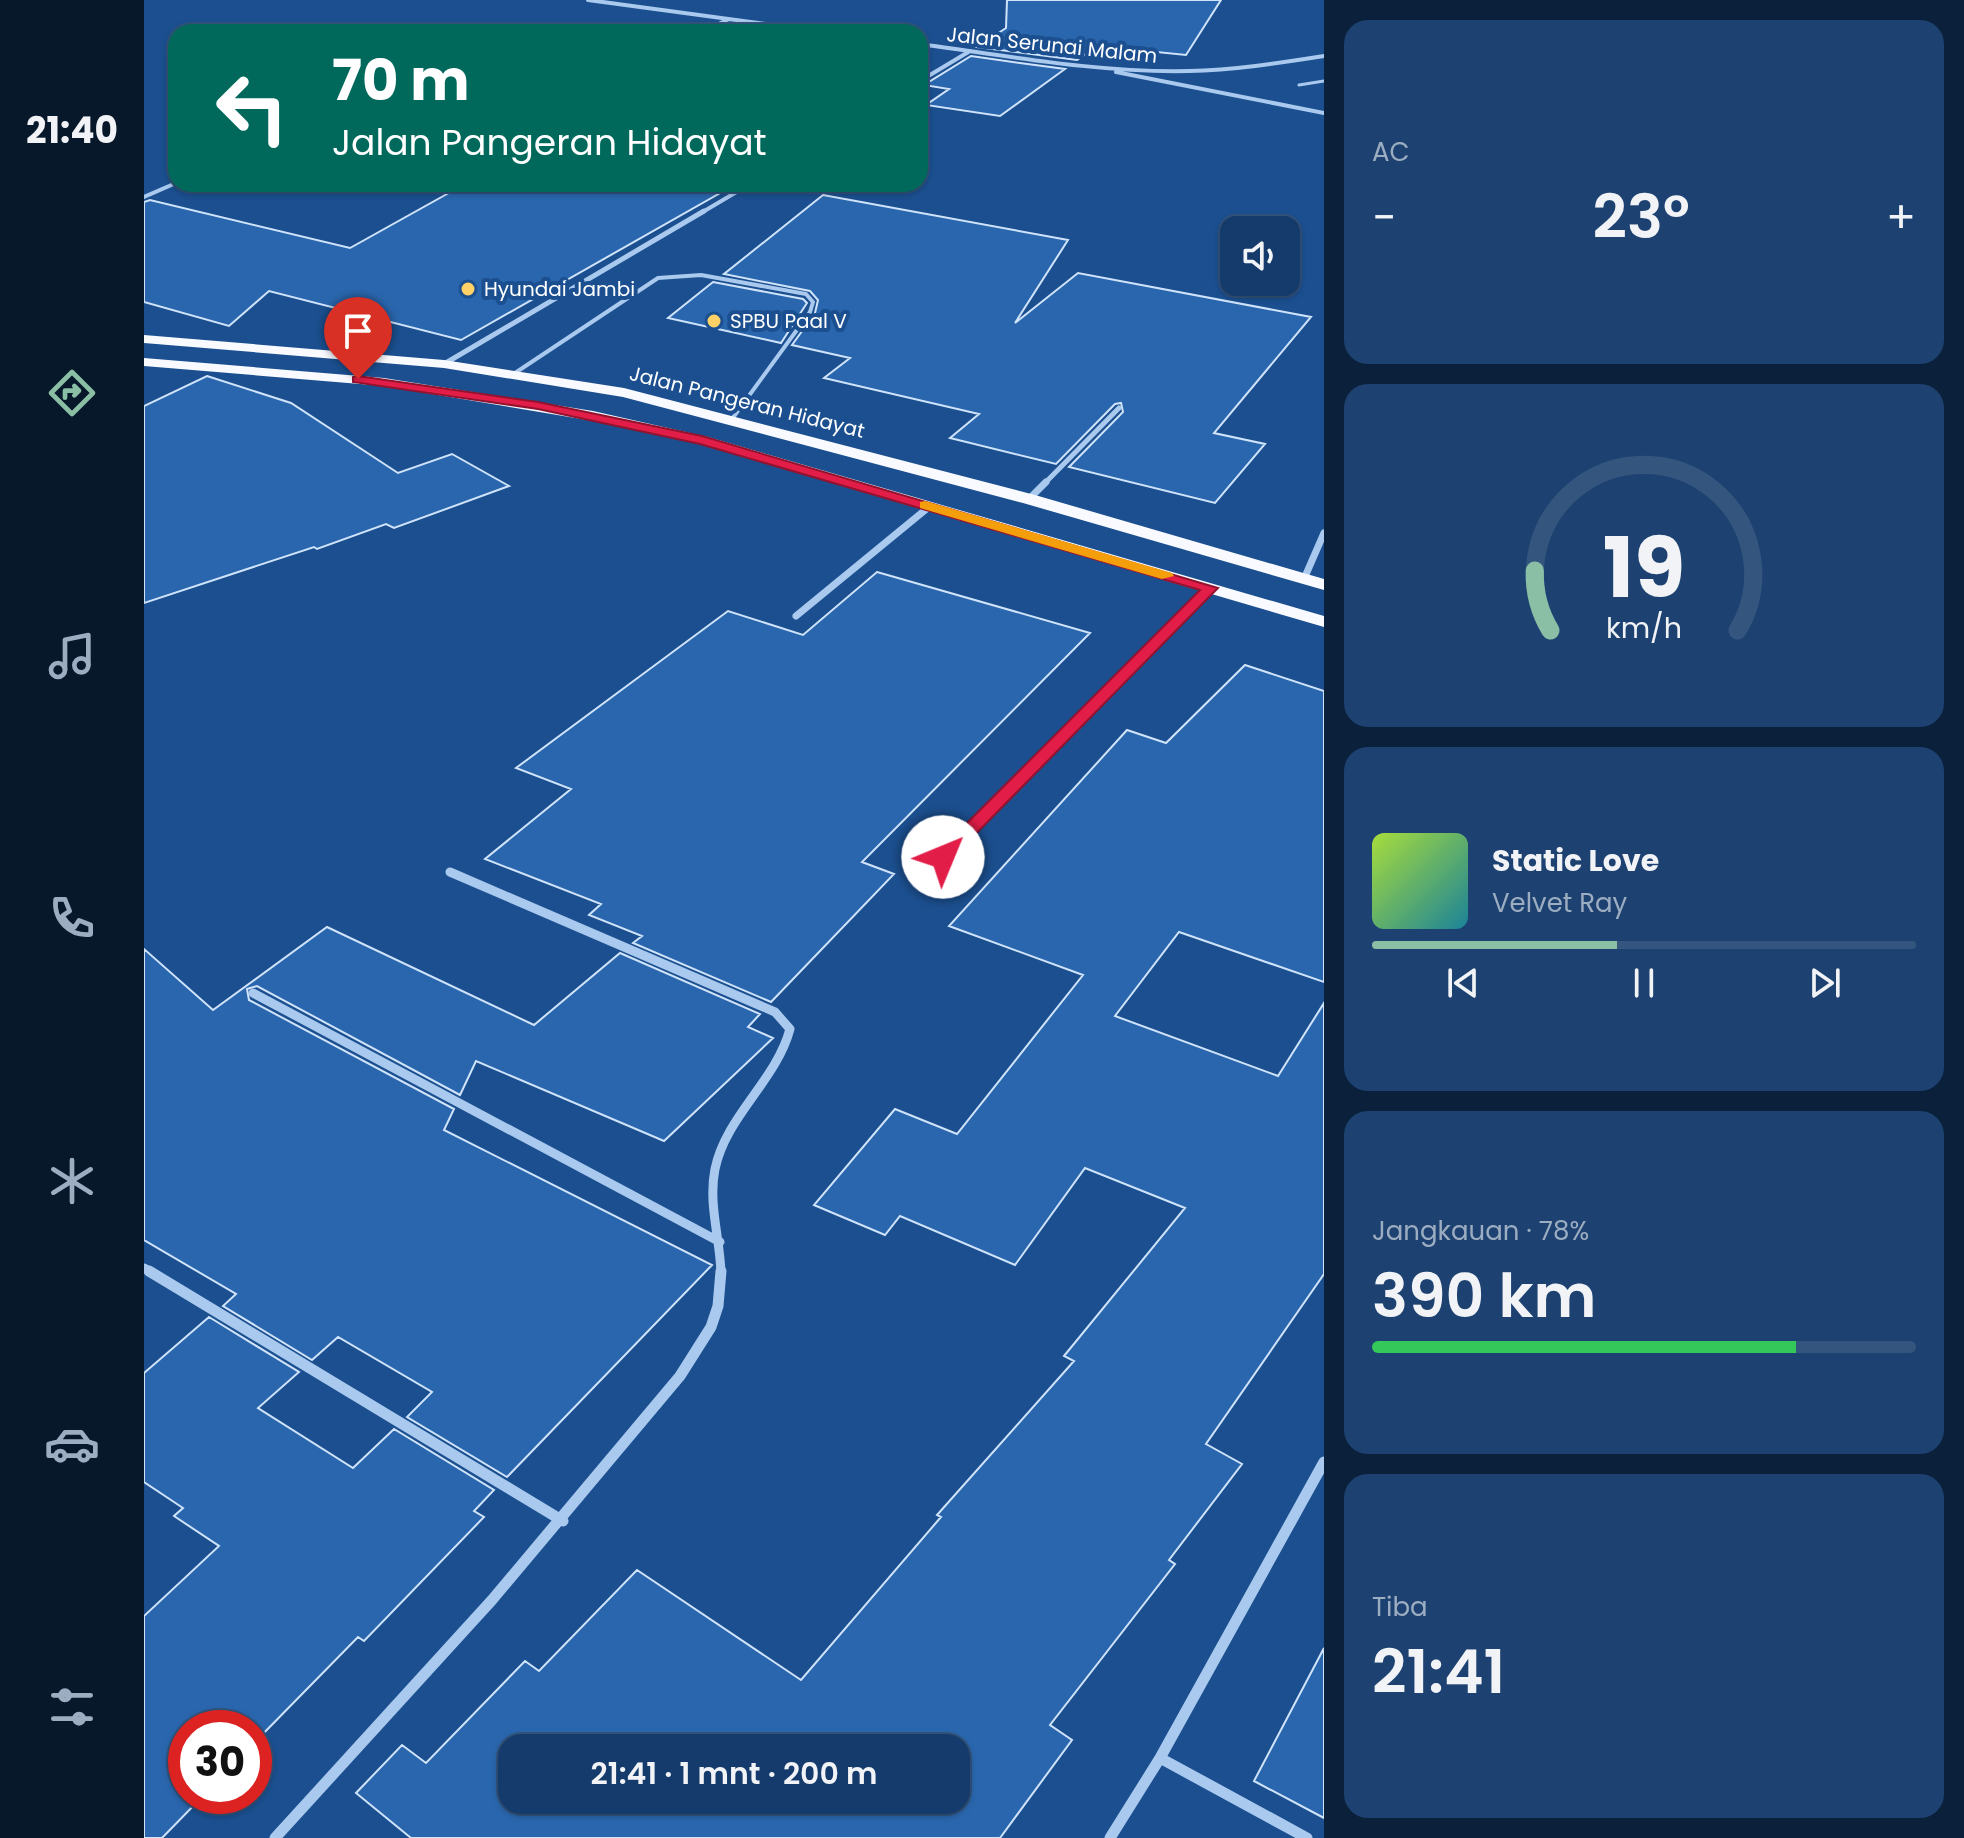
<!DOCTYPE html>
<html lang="id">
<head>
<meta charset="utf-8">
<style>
	body { margin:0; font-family:Poppins,sans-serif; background:#1d4271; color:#f1f3f6; height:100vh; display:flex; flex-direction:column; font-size:30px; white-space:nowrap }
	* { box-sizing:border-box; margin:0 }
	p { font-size:26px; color:#9dadc1 }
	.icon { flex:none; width:44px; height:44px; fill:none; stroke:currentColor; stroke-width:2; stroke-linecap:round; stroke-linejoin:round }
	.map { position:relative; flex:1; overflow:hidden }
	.drawer { display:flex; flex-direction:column; gap:20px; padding:20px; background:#0b203b; width:640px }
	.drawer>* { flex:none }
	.guide { position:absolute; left:24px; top:24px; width:760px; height:168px; border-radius:24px; box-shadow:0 2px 6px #0004,0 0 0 2px #33557e; background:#00695c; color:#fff; overflow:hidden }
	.tools { position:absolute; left:1076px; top:216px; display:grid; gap:16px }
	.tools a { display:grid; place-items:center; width:80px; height:80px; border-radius:16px; background:#143b6b; box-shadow:0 2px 6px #0004,0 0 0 2px #33557e; font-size:40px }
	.speed { position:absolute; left:24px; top:1710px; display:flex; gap:16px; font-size:40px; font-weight:700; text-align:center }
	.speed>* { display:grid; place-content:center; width:104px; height:104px; border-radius:50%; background:#143b6b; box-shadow:0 2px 6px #0004,0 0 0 2px #33557e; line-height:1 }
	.speed .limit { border:12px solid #d22; background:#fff; color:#111 }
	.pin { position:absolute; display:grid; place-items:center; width:68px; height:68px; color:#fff; margin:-82px -34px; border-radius:50% 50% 50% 0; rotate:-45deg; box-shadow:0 0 8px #0007 }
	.pin .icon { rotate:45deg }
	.me { position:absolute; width:88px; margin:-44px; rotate:45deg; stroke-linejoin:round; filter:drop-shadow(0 0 6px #0008) }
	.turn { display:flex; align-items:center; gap:28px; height:168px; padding:0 32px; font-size:36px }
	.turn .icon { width:104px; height:104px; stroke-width:2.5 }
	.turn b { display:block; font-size:56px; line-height:68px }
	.big { font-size:60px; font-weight:600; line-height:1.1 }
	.drawer .tile { flex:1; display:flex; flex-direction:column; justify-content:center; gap:12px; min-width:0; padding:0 28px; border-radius:24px; background:#1d4271 }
	.drawer .dial { align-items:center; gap:0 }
	.dial svg { height:208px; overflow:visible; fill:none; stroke:#33557e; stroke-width:7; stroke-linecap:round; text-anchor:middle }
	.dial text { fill:#f1f3f6; stroke:none }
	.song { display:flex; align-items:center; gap:24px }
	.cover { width:96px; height:96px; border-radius:12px; background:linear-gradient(135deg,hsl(80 70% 55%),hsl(190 70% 35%)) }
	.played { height:8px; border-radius:4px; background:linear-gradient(90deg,#8abfa5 45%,#33557e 45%) }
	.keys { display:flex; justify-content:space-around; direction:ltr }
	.heat { display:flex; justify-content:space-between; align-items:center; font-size:44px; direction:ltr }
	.charge { height:12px; border-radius:6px; background:linear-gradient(90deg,#34c759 78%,#33557e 0) }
	.trip { position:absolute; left:354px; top:1734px; width:472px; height:80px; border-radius:24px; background:#143b6b; box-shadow:0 2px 6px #0004,0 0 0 2px #33557e; font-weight:600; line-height:80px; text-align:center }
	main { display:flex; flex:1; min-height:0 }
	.tabs { display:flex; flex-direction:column; width:144px; justify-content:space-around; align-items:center; background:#08182b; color:#9dadc1 }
	.tabs .icon { width:56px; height:56px }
	.tabs .active { color:#8abfa5 }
	.tabs b { font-size:36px; color:#f1f3f6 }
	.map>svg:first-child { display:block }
	.building { fill:#2a66ad; stroke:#cfe3fa; stroke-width:2; fill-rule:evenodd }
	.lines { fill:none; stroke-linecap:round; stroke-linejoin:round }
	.service-far1 { stroke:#a9c9ee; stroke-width:3 }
	.service { stroke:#a9c9ee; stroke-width:4 }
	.minor-far4 { stroke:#a9c9ee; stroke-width:4 }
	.minor-far3 { stroke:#a9c9ee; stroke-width:5 }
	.minor-far2 { stroke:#a9c9ee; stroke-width:7 }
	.minor-far1 { stroke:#a9c9ee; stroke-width:9 }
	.minor { stroke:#a9c9ee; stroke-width:11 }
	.trunk { fill:#f8faff; fill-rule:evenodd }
	.route { fill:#e11d48; stroke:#92132f; stroke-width:2 }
	.slow { fill:#f59e0b }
	.poi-dot { fill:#ffd166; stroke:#1b4f8f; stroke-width:3 }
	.labels { text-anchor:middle; stroke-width:8; stroke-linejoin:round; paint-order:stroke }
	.far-street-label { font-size:20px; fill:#fff; stroke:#1b4f8f }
	.far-poi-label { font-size:20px; fill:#fff; stroke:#1b4f8f; text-anchor:start }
</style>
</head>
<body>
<main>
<nav class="tabs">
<b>21:40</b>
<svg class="icon active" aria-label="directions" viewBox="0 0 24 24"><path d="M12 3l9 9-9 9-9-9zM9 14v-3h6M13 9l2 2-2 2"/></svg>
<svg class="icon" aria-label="music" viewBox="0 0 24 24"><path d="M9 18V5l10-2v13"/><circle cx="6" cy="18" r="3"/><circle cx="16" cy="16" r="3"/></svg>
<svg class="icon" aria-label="phone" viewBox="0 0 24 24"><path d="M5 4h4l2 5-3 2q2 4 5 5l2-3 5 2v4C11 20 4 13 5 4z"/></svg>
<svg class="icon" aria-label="climate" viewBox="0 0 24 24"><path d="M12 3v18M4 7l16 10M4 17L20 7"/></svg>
<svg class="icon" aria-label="car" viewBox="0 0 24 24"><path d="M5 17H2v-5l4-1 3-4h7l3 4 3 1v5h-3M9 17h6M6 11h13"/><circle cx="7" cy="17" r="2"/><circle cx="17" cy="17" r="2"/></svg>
<svg class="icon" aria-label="filters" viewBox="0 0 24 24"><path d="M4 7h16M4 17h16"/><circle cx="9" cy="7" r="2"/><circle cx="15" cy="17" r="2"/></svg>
</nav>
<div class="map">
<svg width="1180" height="1838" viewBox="0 0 1180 1838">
	<rect width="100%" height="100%" fill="#1b4f8f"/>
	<!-- building -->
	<path class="building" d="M 863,0 L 1077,0 L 1042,55 L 953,46 L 933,60 L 833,47 L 862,28 Z
		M 827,56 L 876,63 L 921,69 L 856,116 L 782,105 L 805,89 L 780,85 Z
		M 321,184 L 592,184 L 317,340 L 125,291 L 85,326 L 0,302 L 0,202 L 6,200 L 206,248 Z
		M 679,195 L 924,240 L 871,323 L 934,273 L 1167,317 L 1070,433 L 1121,444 L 1071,503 L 925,467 L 979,412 L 977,403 L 971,404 L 912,464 L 806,438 L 835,414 L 680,378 L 706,358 L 648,345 L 671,313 L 674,300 L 666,291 L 580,274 Z
		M 569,282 L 659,299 L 663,303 L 637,343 L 524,318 Z
		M 63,376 L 147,403 L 254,473 L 308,454 L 365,486 L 250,528 L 242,524 L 173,549 L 170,547 L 0,603 L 0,406 Z
		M 733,572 L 946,633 L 718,862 L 750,874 L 627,1002 L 489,943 L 498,936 L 445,915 L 457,904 L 341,859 L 427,789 L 372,768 L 584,611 L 659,635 Z
		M 1101,665 L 1180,691 L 1180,982 L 1035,932 L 971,1016 L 1134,1076 L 1180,1003 L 1180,1274 L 1062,1444 L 1098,1464 L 1025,1560 L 1031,1564 L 906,1725 L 928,1740 L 856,1838 L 267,1838 L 212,1793 L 258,1745 L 282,1763 L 381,1661 L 395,1671 L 493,1570 L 657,1680 L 797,1517 L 793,1515 L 930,1361 L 920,1356 L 1041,1208 L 941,1168 L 871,1265 L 756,1216 L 741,1235 L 670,1205 L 751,1109 L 813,1134 L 939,975 L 805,926 L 983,730 L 1022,743 ZM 368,1748 L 812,1748 L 812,1800 L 368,1800 Z
		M 183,927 L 390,1025 L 476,953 L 616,1014 L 604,1027 L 629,1038 L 520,1141 L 332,1061 L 316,1095 L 113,986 L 103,989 L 105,1000 L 310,1109 L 300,1130 L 568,1265 L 363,1477 L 263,1417 L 288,1392 L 194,1337 L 168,1360 L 79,1306 L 92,1294 L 0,1240 L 0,949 L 69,1010 Z
		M 65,1317 L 155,1372 L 114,1408 L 209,1468 L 250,1429 L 350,1490 L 330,1511 L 340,1517 L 220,1641 L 214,1637 L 110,1743 L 110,1728 L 42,1728 L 42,1796 L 59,1796 L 18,1838 L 0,1838 L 0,1616 L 75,1546 L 30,1516 L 39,1508 L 0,1482 L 0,1373 Z
		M 1180,1648 L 1180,1818 L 1110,1781 Z"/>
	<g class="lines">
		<!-- service-far1 -->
		<path class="service-far1" d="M 1155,85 L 1180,81"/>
		<!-- service -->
		<path class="service" d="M 371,373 L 514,278 L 557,275 L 662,294 L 669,302 L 666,312 L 588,419"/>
		<!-- minor-far4 -->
		<path class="minor-far4" d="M 444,0 L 681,32
			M 558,32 L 583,20
			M 776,44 C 865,56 955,73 1045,71 C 1091,70 1135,63 1180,56
			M 972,72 L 1180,113
			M 776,81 L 826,51
			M 0,197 L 32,183
			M 557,213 L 606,184"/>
		<!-- minor-far3 -->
		<path class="minor-far3" d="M 300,364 L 560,211
			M 900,484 L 975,408"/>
		<!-- minor-far2 -->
		<path class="minor-far2" d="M 885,499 L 902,482
			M 1160,579 L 1180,533
			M 652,616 L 786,506
			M 825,831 L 1066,588"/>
		<!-- minor-far1 -->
		<path class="minor-far1" d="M 799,857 L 827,829
			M 306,872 L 631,1012 L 646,1029 C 632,1081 582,1116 571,1169 C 564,1204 576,1238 577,1273
			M 109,993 L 576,1242
			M 0,1268 L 9,1273"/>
		<!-- minor -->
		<path class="minor" d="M 5,1271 L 419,1521
			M 1016,1758 L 1163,1838
			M 131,1838 L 348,1600 L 536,1376 L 567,1327 L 574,1306 L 577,1271
			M 966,1838 L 1016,1758 L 1180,1462"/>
		<!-- trunk -->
		<path class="trunk" d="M 0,335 L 300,360 L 480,388 L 891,495 L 1180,579 L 1180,590 L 879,503 L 479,397 L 300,368 L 0,343 Z
			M 0,358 L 240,378 L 449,411 L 564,437 L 1180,616 L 1180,627 L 555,444 L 449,421 L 240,386 L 0,366 Z"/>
	</g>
	<!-- route -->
	<path class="route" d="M 214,376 L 394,402 L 558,436 L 1074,588 L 805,861 L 793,861 L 793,853 L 1056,590 L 556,444 L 394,409 L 209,382 L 209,377 Z"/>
	<!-- slow -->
	<path class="slow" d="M 781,501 L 1028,573 L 1030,576 L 1018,579 L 776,508 L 776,502 Z"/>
	<!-- markers -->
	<g class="poi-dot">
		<circle cx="324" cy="289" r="8"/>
		<circle cx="570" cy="321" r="8"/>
	</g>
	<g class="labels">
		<!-- far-street labels -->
		<g class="far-street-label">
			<text transform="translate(908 45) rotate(6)" y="7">Jalan Serunai Malam</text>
			<text transform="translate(603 402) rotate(14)" y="7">Jalan Pangeran Hidayat</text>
		</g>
		<!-- far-poi labels -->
		<g class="far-poi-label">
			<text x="340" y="296">Hyundai Jambi</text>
			<text x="586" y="328">SPBU Paal V</text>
		</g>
	</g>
</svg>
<div class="tools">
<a><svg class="icon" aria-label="sound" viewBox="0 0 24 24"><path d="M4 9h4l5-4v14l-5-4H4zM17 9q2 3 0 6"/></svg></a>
</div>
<div class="speed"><div class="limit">30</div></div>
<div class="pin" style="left:214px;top:379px;background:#d93025"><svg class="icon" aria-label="arrive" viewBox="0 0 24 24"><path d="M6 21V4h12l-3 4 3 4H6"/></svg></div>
<svg class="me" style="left:799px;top:857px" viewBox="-20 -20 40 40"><circle r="19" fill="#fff"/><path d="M0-13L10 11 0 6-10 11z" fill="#e11d48"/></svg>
<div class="trip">21:41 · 1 mnt · 200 m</div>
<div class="guide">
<div class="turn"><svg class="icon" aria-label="left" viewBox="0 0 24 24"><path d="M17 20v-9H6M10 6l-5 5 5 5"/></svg><div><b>70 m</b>Jalan Pangeran Hidayat</div></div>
</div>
</div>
<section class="drawer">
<div class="tile"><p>AC</p>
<div class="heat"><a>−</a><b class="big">23°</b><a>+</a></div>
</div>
<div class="tile dial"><svg viewBox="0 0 100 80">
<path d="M14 69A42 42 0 1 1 86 69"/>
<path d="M14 69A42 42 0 0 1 8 46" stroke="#8abfa5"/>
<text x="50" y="56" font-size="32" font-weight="700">19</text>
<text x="50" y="72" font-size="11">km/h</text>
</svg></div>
<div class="tile">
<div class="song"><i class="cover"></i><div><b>Static Love</b><p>Velvet Ray</p></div></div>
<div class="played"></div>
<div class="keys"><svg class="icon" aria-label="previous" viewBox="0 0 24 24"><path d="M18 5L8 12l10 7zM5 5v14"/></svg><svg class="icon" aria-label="pause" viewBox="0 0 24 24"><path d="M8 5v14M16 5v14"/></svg><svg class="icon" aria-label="next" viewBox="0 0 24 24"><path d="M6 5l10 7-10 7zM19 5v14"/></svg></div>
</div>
<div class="tile"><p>Jangkauan · 78%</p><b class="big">390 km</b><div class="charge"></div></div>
<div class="tile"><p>Tiba</p><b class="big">21:41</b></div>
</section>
</main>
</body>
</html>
